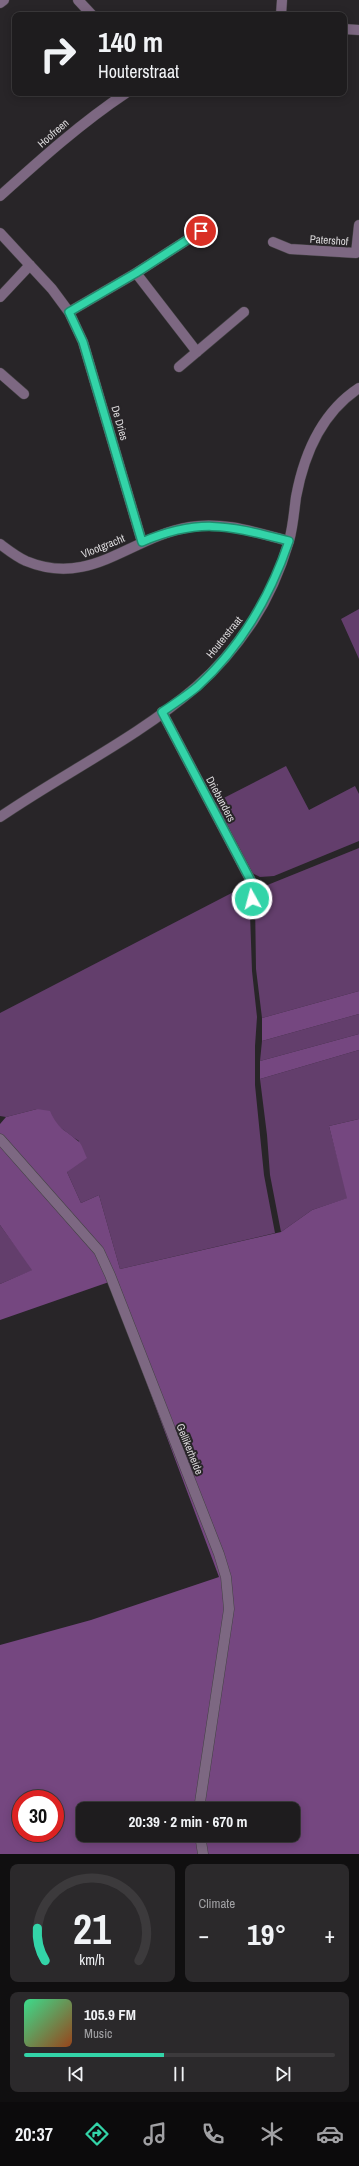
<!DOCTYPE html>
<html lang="en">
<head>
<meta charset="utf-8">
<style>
	body { margin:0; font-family:"Archivo Narrow",sans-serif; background:#2b292b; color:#f1f3f6; height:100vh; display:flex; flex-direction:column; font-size:15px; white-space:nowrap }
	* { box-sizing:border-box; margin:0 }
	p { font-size:13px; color:#a1a1a4 }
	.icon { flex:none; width:22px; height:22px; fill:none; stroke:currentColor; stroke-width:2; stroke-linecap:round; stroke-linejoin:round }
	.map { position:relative; height:1854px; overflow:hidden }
	.details { display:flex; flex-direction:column; gap:10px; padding:10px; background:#100f10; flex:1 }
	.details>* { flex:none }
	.guide { position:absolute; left:12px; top:12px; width:335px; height:84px; border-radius:8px; box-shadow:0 2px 10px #0003,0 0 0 1px #3c3a3c; background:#1e1c1e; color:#f1f3f6; overflow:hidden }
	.speed { position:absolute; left:12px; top:1790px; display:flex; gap:8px; font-size:20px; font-weight:700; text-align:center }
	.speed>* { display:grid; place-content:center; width:52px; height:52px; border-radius:50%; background:#1e1c1e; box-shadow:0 2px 10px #0003,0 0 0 1px #3c3a3c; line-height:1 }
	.speed .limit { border:6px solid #d22; background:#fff; color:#111 }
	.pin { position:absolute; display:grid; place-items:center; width:34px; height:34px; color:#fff; margin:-17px; border:2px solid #fff; border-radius:50%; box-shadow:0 1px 4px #0007 }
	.me { position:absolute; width:44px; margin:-22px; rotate:353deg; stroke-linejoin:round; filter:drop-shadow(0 0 3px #0008) }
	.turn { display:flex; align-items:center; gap:14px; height:84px; padding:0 20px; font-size:18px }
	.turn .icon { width:52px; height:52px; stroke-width:2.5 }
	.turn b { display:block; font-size:28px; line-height:34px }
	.big { font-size:30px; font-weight:800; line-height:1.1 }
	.details .tile { flex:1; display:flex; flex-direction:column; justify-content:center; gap:6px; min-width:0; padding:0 14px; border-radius:8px; background:#2b292b }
	.details .dial { align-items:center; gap:0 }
	.dial svg { height:104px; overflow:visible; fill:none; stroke:#3c3a3c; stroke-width:7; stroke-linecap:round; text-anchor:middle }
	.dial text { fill:#f1f3f6; stroke:none }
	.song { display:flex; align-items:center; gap:12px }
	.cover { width:48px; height:48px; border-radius:6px; background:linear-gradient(135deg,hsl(150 70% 55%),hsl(20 70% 35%)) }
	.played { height:4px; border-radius:2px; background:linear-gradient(90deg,#33d4a8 45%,#3c3a3c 45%) }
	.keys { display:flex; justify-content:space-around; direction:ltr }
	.heat { display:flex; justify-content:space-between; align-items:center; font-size:22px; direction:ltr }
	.details .tiles { flex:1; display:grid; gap:10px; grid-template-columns:1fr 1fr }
	.tile:last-child { grid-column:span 2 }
	.trip { position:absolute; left:76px; top:1802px; width:224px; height:40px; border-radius:8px; background:#1e1c1e; box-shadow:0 2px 10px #0003,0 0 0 1px #3c3a3c; font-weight:800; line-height:40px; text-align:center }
	.tab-bar { display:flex; height:64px; justify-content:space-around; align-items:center; background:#0c0b0c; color:#a1a1a4 }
	.tab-bar .icon { width:28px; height:28px }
	.tab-bar .selected { color:#33d4a8 }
	.tab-bar b { font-size:18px; color:#f1f3f6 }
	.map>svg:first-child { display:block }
	.green { fill:#633e6c }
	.forest { fill:#754780; fill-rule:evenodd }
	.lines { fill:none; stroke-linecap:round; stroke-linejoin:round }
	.minor-casing { stroke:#444244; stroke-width:11 }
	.minor { stroke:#7d6882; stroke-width:10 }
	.route-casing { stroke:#218a6d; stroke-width:10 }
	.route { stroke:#33d4a8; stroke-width:7 }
	.labels { text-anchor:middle; stroke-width:4; stroke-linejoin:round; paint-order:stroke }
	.street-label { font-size:11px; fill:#dad8da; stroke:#282528 }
</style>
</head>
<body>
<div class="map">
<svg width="359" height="1854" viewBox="0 0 359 1854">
	<rect width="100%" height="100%" fill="#282528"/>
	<!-- green -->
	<path class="green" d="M 359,609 L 359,659 L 341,619 Z
		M 286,766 L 309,810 L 355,786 L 359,794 L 359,841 L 274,876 L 260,877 L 252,873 L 214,803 Z
		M 359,848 L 359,991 L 262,1018 L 256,969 L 255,901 L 259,890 L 265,886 Z
		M 249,884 L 252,971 L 257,1017 L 255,1046 L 255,1085 L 264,1175 L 275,1233 L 120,1269 L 99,1195 L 81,1203 L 67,1172 L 79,1141 C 64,1132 52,1119 37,1109 L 6,1117 L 0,1116 L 0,1013 Z
		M 359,1014 L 359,1034 L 260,1061 L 262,1041 Z
		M 359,1050 L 359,1119 L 329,1126 L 348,1198 L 312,1210 L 281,1232 L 270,1175 L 267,1135 L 260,1079 Z
		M 0,1225 L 33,1270 L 0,1284 Z"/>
	<!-- forest -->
	<path class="forest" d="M 359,991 L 359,1014 L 262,1041 L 262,1018 Z
		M 359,1034 L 359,1050 L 260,1079 L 260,1061 Z
		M 37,1109 L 50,1111 C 58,1129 64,1129 78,1141 C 82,1144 84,1152 87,1158 L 67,1172 L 81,1203 L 99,1195 L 120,1269 L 281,1232 L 312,1210 L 347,1198 L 329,1126 L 359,1119 L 359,1854 L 0,1854 L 0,1645 L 91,1620 L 219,1577 L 109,1282 L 0,1320 L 0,1284 L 32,1270 L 0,1225 L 0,1124 L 6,1117 ZM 21,1799 L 55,1799 L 55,1833 L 21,1833 ZM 83,1809 L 293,1809 L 293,1835 L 83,1835 Z"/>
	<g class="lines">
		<!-- minor casing -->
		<g class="minor-casing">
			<path id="minor" d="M 78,0 L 92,15
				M 0,3 L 4,0
				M 281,15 L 282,0
				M 344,29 L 359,30
				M 0,196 C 41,159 81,123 126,93
				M 0,233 L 52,289 L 69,312 L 83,342 L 142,542
				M 273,242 L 290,249 L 356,253 L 359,225
				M 136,273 L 197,352
				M 0,297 L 30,265
				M 69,312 L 136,273 L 201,231
				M 179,367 L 244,312
				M 0,373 L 24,394
				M 0,544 C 8,550 17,557 26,561 C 91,588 129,537 190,527 C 223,521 257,533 289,541
				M 162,712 L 252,883 L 252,899
				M 0,817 C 64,773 137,738 196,687 C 218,668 237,645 253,621 C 268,598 281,568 289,541 C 293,527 294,512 296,497 C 304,454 321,413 359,388
				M 0,1139 L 99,1251 L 110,1275 L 219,1554 L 226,1577 L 229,1609 L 199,1809
				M 200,1835 L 203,1854"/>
		</g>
		<!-- minor -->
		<use href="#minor" class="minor"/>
	</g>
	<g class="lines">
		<!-- route casing -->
		<g class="route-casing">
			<path id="route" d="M 201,231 L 136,273 L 69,312 L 83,342 L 142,542 C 201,517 229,526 289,541 C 270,597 241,647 197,687 C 186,696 174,704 162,712 L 252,883 L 252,899"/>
		</g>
		<!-- route -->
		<use href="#route" class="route"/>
	</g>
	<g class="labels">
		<!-- street labels -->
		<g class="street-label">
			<text transform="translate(53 133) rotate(-41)" y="4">Hoofreen</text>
			<text transform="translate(329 240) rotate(4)" y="4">Patershof</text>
			<text transform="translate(120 423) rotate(74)" y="4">De Dries</text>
			<text transform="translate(103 546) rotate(-22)" y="4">Vlootgracht</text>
			<text transform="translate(224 637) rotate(-51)" y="4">Houterstraat</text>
			<text transform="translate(221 799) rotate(62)" y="4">Driebunders</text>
			<text transform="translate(190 1449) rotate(68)" y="4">Gellikerheide</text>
		</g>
	</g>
</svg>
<div class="speed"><div class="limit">30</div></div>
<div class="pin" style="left:201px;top:231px;background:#d93025"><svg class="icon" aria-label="arrive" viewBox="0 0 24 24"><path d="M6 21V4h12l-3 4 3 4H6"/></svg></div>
<svg class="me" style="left:252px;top:899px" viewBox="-20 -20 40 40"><circle r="17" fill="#33d4a8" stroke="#fff" stroke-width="3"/><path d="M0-11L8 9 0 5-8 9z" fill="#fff"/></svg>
<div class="trip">20:39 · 2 min · 670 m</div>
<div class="guide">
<div class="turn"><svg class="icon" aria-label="right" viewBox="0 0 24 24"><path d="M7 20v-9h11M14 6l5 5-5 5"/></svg><div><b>140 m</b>Houterstraat</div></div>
</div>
</div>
<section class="details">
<div class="tiles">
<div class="tile dial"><svg viewBox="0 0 100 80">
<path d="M14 69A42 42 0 1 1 86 69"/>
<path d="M14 69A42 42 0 0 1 8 44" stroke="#33d4a8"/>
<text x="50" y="56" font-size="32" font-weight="700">21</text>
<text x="50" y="72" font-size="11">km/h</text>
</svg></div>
<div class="tile"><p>Climate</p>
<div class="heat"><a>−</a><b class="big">19°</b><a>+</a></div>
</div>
<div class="tile">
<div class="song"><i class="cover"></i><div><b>105.9 FM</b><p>Music</p></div></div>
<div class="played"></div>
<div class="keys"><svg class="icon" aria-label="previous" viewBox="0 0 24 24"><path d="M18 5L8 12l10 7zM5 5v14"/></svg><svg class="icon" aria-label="pause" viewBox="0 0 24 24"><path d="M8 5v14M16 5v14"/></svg><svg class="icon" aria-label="next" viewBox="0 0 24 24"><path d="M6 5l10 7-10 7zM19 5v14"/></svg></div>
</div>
</div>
</section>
<nav class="tab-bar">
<b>20:37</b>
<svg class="icon selected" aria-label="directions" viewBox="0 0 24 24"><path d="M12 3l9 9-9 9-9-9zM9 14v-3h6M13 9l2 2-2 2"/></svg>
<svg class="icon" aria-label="music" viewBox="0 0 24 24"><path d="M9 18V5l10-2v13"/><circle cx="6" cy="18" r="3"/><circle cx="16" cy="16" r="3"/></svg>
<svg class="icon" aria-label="phone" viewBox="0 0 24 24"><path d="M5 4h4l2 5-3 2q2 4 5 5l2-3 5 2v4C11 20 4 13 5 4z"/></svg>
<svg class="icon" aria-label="climate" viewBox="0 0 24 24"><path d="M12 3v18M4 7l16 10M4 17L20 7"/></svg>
<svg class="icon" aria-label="car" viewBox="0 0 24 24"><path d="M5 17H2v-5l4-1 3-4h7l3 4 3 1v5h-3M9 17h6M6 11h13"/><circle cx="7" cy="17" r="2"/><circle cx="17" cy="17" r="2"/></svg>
</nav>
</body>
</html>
